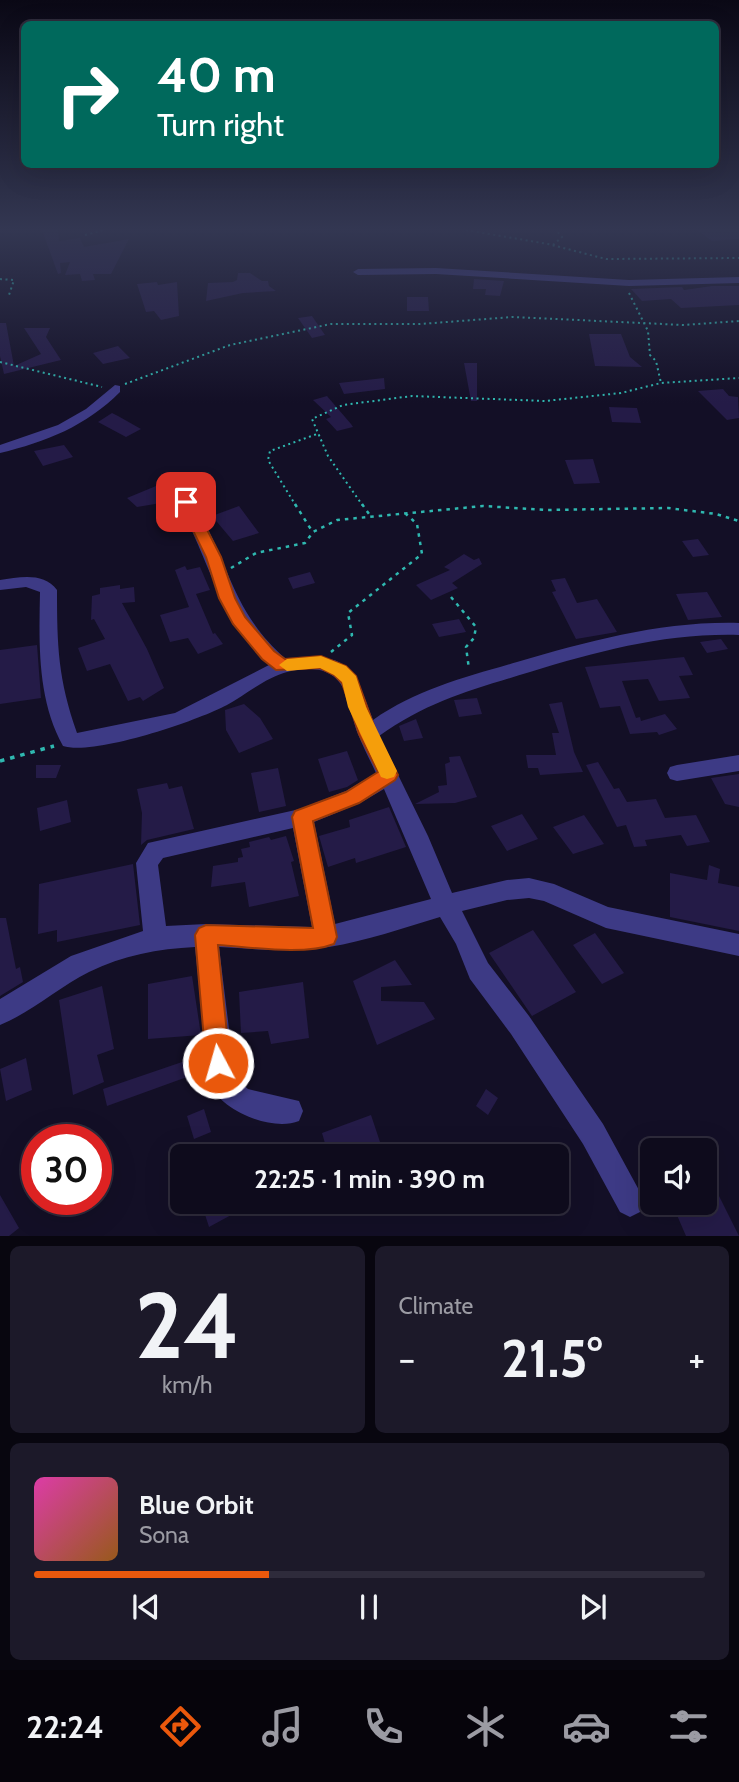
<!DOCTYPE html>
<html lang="en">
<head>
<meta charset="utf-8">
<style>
	body { margin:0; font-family:Cabin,sans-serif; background:#1c1929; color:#f1f3f6; height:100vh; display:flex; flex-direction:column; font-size:26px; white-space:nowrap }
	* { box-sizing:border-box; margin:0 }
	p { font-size:23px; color:#9b9ba3 }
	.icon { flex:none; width:38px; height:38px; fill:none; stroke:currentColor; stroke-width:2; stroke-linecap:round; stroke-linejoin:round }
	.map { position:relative; height:1236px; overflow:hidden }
	.drawer { display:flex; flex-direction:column; gap:10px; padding:10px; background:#08060f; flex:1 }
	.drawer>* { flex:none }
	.hud { position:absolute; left:21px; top:21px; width:698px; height:147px; border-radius:10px; box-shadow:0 7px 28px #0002,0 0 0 2px #2e2b3b; background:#00695c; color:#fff; overflow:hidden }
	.controls { position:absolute; left:640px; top:1138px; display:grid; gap:14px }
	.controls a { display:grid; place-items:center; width:77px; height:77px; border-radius:10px; background:#0e0b1c; box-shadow:0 7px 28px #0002,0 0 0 2px #2e2b3b; font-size:35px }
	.speed { position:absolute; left:21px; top:1124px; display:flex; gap:14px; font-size:35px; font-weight:700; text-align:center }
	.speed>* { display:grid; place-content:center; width:91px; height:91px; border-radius:50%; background:#0e0b1c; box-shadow:0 7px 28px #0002,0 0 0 2px #2e2b3b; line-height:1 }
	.speed .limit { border:10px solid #d22; background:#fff; color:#111 }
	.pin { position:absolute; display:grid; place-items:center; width:60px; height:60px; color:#fff; margin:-30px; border-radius:14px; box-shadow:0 4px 10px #0006 }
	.me { position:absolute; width:77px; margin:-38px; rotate:354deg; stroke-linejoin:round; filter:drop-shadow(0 0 5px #0008) }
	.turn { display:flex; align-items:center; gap:24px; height:147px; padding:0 21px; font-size:32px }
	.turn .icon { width:91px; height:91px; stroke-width:2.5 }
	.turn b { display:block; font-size:49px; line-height:60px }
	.big { font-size:52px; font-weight:700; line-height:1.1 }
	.drawer .tile { flex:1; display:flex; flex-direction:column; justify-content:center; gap:10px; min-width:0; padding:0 24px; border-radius:10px; background:#1c1929 }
	.drawer .dial { align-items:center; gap:0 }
	.dial b { font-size:91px; line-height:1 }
	.song { display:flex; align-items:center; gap:21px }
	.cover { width:84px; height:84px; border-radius:10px; background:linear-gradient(135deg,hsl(320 70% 55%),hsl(30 70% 35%)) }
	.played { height:7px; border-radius:4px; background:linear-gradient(90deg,#ea580c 35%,#2e2b3b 35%) }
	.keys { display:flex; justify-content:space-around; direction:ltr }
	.heat { display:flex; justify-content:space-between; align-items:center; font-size:38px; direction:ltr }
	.drawer .tiles { flex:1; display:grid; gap:10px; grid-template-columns:1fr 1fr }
	.tile:last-child { grid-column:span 2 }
	.trip { position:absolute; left:170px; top:1144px; width:399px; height:70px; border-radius:10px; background:#0e0b1c; box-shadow:0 7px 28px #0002,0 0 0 2px #2e2b3b; font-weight:700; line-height:70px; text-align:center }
	.tabs { display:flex; height:112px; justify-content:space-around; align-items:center; background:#06040b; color:#9b9ba3 }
	.tabs .icon { width:49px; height:49px }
	.tabs .active { color:#ea580c }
	.tabs b { font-size:32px; color:#f1f3f6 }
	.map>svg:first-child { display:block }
	.building { fill:#241b47 }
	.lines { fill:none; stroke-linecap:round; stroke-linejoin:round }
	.path-far2 { stroke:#2fb8b0; stroke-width:2; stroke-dasharray:2 3.5; stroke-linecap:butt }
	.path-far1 { stroke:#2fb8b0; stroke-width:2.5; stroke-dasharray:3.5 5; stroke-linecap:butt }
	.path { stroke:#2fb8b0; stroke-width:3.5; stroke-dasharray:4.5 6; stroke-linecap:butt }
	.street { fill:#3d3a85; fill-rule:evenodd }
	.route { fill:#ea580c; stroke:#983908; stroke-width:2 }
	.slow { fill:#f59e0b }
</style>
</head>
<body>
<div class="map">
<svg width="739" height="1236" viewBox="0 0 739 1236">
	<rect width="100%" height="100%" fill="#130f26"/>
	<!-- building -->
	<path class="building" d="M 42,230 L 58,230 L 59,241 L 80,238 L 84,247 L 129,239 L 111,274 L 93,274 L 95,280 L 82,281 L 80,274 L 65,275 L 70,262 L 60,263 L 61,273 L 58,274 Z
		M 697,230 L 739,230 L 739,239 L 712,241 Z
		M 238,273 L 250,273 L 262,281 L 268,281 L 269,286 L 276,291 L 243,293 L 206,301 L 208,283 L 233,282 L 237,280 Z
		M 474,279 L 504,281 L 500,296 L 485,295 L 486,289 L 473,289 Z
		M 157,282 L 158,285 L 177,282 L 179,316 L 161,320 L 154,311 L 146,312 L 137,284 Z
		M 712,286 L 739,286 L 739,305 L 681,308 L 671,299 L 642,301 L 631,289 L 682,287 L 684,290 Z
		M 407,297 L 428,297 L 429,311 L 407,311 Z
		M 312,316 L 325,335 L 312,338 L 298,318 Z
		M 0,323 L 6,323 L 14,366 L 41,354 L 24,328 L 50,328 L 46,337 L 61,360 L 4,374 L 0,356 Z
		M 589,334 L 621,334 L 630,357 L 642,367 L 595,366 Z
		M 118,346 L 130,358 L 103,364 L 93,353 Z
		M 464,363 L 477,363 L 477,401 L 471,401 Z
		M 384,378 L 385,389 L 344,394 L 339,383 Z
		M 723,389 L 729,396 L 738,397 L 739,418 L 727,420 L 698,391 Z
		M 327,396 L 351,424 L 353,427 L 337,431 L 326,419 L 331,417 L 313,400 Z
		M 609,407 L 637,408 L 641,423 L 612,422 Z
		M 112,413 L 118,416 L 141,429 L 126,437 L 98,422 Z
		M 64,445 L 73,457 L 43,466 L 34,451 Z
		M 593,459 L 600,483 L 574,484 L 565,460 Z
		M 156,486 L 171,497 L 155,504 L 137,507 L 127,498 Z
		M 239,506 L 259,533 L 233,541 L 212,516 Z
		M 698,539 L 709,555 L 693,557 L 682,541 Z
		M 464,554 L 474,560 L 479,558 L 482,564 L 452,583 L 458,588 L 431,600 L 416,585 L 450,570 L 444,567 Z
		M 185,566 L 187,570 L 200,567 L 210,590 L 196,594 L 213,634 L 215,633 L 223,644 L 198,654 L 188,638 L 170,642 L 160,615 L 189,607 L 175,570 Z
		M 310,572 L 315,583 L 293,589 L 288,578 Z
		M 565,578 L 577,603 L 597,599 L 617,632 L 576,639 L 552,592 L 556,591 L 551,580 Z
		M 120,585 L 120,589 L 134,587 L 135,602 L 122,603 L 147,649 L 164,688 L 143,701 L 140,697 L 128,701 L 110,664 L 87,671 L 78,648 L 105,639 L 94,619 L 91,620 L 92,596 L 100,594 L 100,588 Z
		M 707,592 L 722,617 L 688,620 L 676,594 Z
		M 459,619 L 466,632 L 439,637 L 432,624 Z
		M 721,639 L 728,649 L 707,653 L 700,642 Z
		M 37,645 L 41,698 L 0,704 L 0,650 Z
		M 684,657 L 693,675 L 679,676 L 690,698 L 659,701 L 648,679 L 622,681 L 636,718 L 640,717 L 641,721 L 665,714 L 677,729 L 659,735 L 657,732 L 630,734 L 620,706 L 600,708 L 585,667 Z
		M 477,698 L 482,714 L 459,717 L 454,700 Z
		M 562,702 L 574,752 L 583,772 L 540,775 L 538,768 L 528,768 L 526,755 L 556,755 L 552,733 L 559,733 L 549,704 Z
		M 244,704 L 260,718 L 273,739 L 239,753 L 226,730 L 225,710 Z
		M 416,719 L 423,738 L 404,741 L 399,726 Z
		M 347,751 L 358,780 L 347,787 L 329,792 L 318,759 Z
		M 460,756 L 477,797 L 455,803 L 415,804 L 439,792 L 438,786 L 447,785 L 445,764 L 450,762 L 449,757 Z
		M 598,762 L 614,789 L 619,788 L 627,802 L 656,799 L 665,818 L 696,815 L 710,842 L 687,846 L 681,835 L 645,840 L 647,846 L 634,847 L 626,825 L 617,827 L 586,765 Z
		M 36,765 L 61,765 L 56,778 L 36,778 Z
		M 278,768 L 286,806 L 259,812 L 251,773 Z
		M 739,774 L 739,807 L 725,804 L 711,778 Z
		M 167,783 L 169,789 L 182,786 L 194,829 L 147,840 L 141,845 L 142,813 L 137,789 Z
		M 67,800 L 71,822 L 40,831 L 37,808 Z
		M 389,807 L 406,847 L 356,863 L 355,858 L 328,867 L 319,836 L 350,827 L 349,820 Z
		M 522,814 L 538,839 L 507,851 L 491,826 Z
		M 584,815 L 604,844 L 573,854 L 553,827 Z
		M 286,836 L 294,861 L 291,862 L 299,896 L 249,907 L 245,882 L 211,887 L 213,866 L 238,862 L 238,858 L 243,857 L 241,849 L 250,847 L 249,842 L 269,837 L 271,840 Z
		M 133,864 L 140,925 L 57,942 L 57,930 L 38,934 L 39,884 Z
		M 709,865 L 720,869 L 718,883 L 739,887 L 739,931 L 670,917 L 670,873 L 707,880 Z
		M 0,918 L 6,918 L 16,969 L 20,967 L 23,982 L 0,996 Z
		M 533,930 L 576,992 L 532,1016 L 489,953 Z
		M 595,933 L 624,973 L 602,984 L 573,945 Z
		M 395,960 L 412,985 L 381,987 L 381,1001 L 424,1002 L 435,1019 L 377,1045 L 353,981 Z
		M 192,976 L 201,1035 L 148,1039 L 148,984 Z
		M 303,982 L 309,1038 L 271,1044 L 268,1031 L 241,1033 L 239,992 Z
		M 102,986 L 114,1049 L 97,1055 L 104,1082 L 73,1095 L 59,1000 Z
		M 26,1058 L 32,1090 L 6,1101 L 0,1069 Z
		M 185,1061 L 187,1077 L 107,1106 L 103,1089 Z
		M 486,1089 L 498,1098 L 488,1115 L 476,1106 Z
		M 204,1109 L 211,1132 L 194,1139 L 187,1116 Z
		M 371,1115 L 385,1157 L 329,1157 L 322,1133 Z
		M 717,1192 L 739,1236 L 686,1236 L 673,1206 L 685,1202 L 705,1202 L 705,1196 Z
		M 0,1195 L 19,1228 L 9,1236 L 0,1236 Z
		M 201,1202 L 230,1202 L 233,1214 L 209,1227 Z"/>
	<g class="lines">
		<!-- path-far2 -->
		<path class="path-far2" d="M 466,230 L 548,244 L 606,259 L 739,258
			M 85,235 L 104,230
			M 553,245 L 562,237 L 556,230
			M 0,279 L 14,280 L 9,295
			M 629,293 L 648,331 L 650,355 L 656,361 L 661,383
			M 0,362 L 102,387
			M 125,384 L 230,345 L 331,324 L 420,324 L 513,317 L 684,325 L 739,321
			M 296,506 L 268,460 L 270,451 L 317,434
			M 363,506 L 328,456 L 312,419 L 343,405 L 412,396 L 545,401 L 621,393 L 661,383 L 739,378"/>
		<!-- path-far1 -->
		<path class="path-far1" d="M 295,504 L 312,531
			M 362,504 L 369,514
			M 231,568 L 256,553 L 305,543 L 313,532 L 337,520 L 483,506 L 547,510 L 668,508 L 716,514 L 739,521
			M 451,597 L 476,627 L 474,638 L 466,647 L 469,669
			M 331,652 L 352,635 L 348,613 L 422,554 L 417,524 L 406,514"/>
		<!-- path -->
		<path class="path" d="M 0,761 L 54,746"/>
		<!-- street -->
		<path class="street" d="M 436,268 L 629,280 L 739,277 L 739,283 L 629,286 L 436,274 L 358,275 L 353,272 L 358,269 Z
			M 115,385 L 120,386 L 120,392 C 86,426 46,442 0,453 L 0,445 L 58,425 L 86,409 Z
			M 186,497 L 191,499 C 229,557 229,610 286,659 C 350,653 352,664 373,720 C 417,689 466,677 517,662 C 590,641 662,621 739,623 L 739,635 C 666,633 599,651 530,672 C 474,689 428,701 379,736 L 428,836 L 452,893 L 507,880 L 529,878 L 554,884 L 608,907 L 739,934 L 739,956 L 606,928 L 544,901 L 529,898 L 507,900 L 462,911 L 488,963 L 529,1016 L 603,1124 L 640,1192 L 645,1202 L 640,1212 L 630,1217 L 620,1212 L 583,1144 L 511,1034 L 470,979 L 456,944 L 440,917 C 403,928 366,941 329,947 C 293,953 255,949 219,947 L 235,1078 L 248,1089 L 299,1101 L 303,1111 L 299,1121 C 271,1132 220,1110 209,1083 L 195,947 C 158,949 123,955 89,972 C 59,987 32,1012 0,1025 L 0,999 L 71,956 L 143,931 L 136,863 L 148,843 L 300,809 L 346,791 L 376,773 C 370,760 363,747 358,734 C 351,717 349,687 333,676 C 321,667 302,668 287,672 C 267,677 245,695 227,705 C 197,721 94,756 63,746 C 37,699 39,643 40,592 L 26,587 L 0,590 L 0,580 C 20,577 44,572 57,590 C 57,646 58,679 77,733 L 175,713 L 269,665 C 221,621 208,558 178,502 ZM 384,789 L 431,899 L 335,924 L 314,822 L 360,803 ZM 293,828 L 312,927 L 206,924 L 166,926 L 158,865 L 163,858 Z
			M 739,755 L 739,771 L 677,781 L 670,779 L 667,773 L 670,767 L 677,765 Z"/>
	</g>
	<!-- sky -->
	<linearGradient id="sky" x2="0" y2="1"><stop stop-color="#0a0815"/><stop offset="0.57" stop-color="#333752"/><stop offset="1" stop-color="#333752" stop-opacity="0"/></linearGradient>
	<rect width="739" height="403" fill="url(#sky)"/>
	<!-- route -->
	<path class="route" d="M 186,498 L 193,502 L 221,557 L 235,598 L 245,617 L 274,651 L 285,659 L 321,656 L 346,666 L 356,676 L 377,734 L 398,775 L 395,780 L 359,803 L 313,821 L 337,937 L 334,944 C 303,956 251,947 218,945 L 230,1063 L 227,1071 L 218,1075 L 210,1071 L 206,1063 L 195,935 L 199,928 L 206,925 L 313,928 L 292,817 L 295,811 L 346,792 L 378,772 L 359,734 L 342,683 L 334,675 L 320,668 L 276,670 L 262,659 L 233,624 L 219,598 L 206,557 L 179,502 Z"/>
	<!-- slow -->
	<path class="slow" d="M 321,656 L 346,666 L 356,676 L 366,707 L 397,771 L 394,777 L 387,779 L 381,777 L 348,707 L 342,682 L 334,675 L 320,668 L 287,671 L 279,665 L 287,659 Z"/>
</svg>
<div class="controls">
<a><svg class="icon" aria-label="sound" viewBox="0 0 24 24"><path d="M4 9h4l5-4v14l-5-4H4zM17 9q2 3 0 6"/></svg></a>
</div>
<div class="speed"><div class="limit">30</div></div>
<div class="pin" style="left:186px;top:502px;background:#d93025"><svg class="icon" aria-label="arrive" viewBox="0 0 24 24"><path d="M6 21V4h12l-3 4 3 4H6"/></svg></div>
<svg class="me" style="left:218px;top:1063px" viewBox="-20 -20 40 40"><circle r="17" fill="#ea580c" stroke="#fff" stroke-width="3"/><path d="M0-11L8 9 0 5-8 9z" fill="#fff"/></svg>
<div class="trip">22:25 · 1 min · 390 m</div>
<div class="hud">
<div class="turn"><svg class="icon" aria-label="right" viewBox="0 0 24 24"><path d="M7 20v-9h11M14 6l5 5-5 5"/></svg><div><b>40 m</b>Turn right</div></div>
</div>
</div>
<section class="drawer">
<div class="tiles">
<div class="tile dial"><b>24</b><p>km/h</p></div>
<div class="tile"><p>Climate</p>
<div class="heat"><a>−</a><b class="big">21.5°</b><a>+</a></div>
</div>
<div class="tile">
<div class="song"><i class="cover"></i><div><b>Blue Orbit</b><p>Sona</p></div></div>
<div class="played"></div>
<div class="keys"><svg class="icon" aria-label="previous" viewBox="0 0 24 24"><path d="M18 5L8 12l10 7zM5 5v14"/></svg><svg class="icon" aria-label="pause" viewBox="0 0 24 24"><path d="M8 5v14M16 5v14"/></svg><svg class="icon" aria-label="next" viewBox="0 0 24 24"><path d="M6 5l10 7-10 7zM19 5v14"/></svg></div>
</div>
</div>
</section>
<nav class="tabs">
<b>22:24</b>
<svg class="icon active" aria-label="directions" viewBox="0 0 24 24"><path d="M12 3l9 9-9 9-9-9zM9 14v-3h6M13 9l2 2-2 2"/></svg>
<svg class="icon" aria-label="music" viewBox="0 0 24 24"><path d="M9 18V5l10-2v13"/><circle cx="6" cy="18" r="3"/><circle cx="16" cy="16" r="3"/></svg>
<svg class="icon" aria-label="phone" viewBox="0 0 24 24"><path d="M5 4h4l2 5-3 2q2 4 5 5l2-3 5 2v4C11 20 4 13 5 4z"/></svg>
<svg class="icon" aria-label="climate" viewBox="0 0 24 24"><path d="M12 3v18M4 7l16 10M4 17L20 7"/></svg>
<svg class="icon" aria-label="car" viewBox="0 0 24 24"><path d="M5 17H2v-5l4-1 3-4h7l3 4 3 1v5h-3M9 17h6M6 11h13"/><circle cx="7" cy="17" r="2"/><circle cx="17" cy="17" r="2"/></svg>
<svg class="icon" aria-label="filters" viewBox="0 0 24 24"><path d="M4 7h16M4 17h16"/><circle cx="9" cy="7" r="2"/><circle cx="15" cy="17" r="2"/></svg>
</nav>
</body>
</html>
